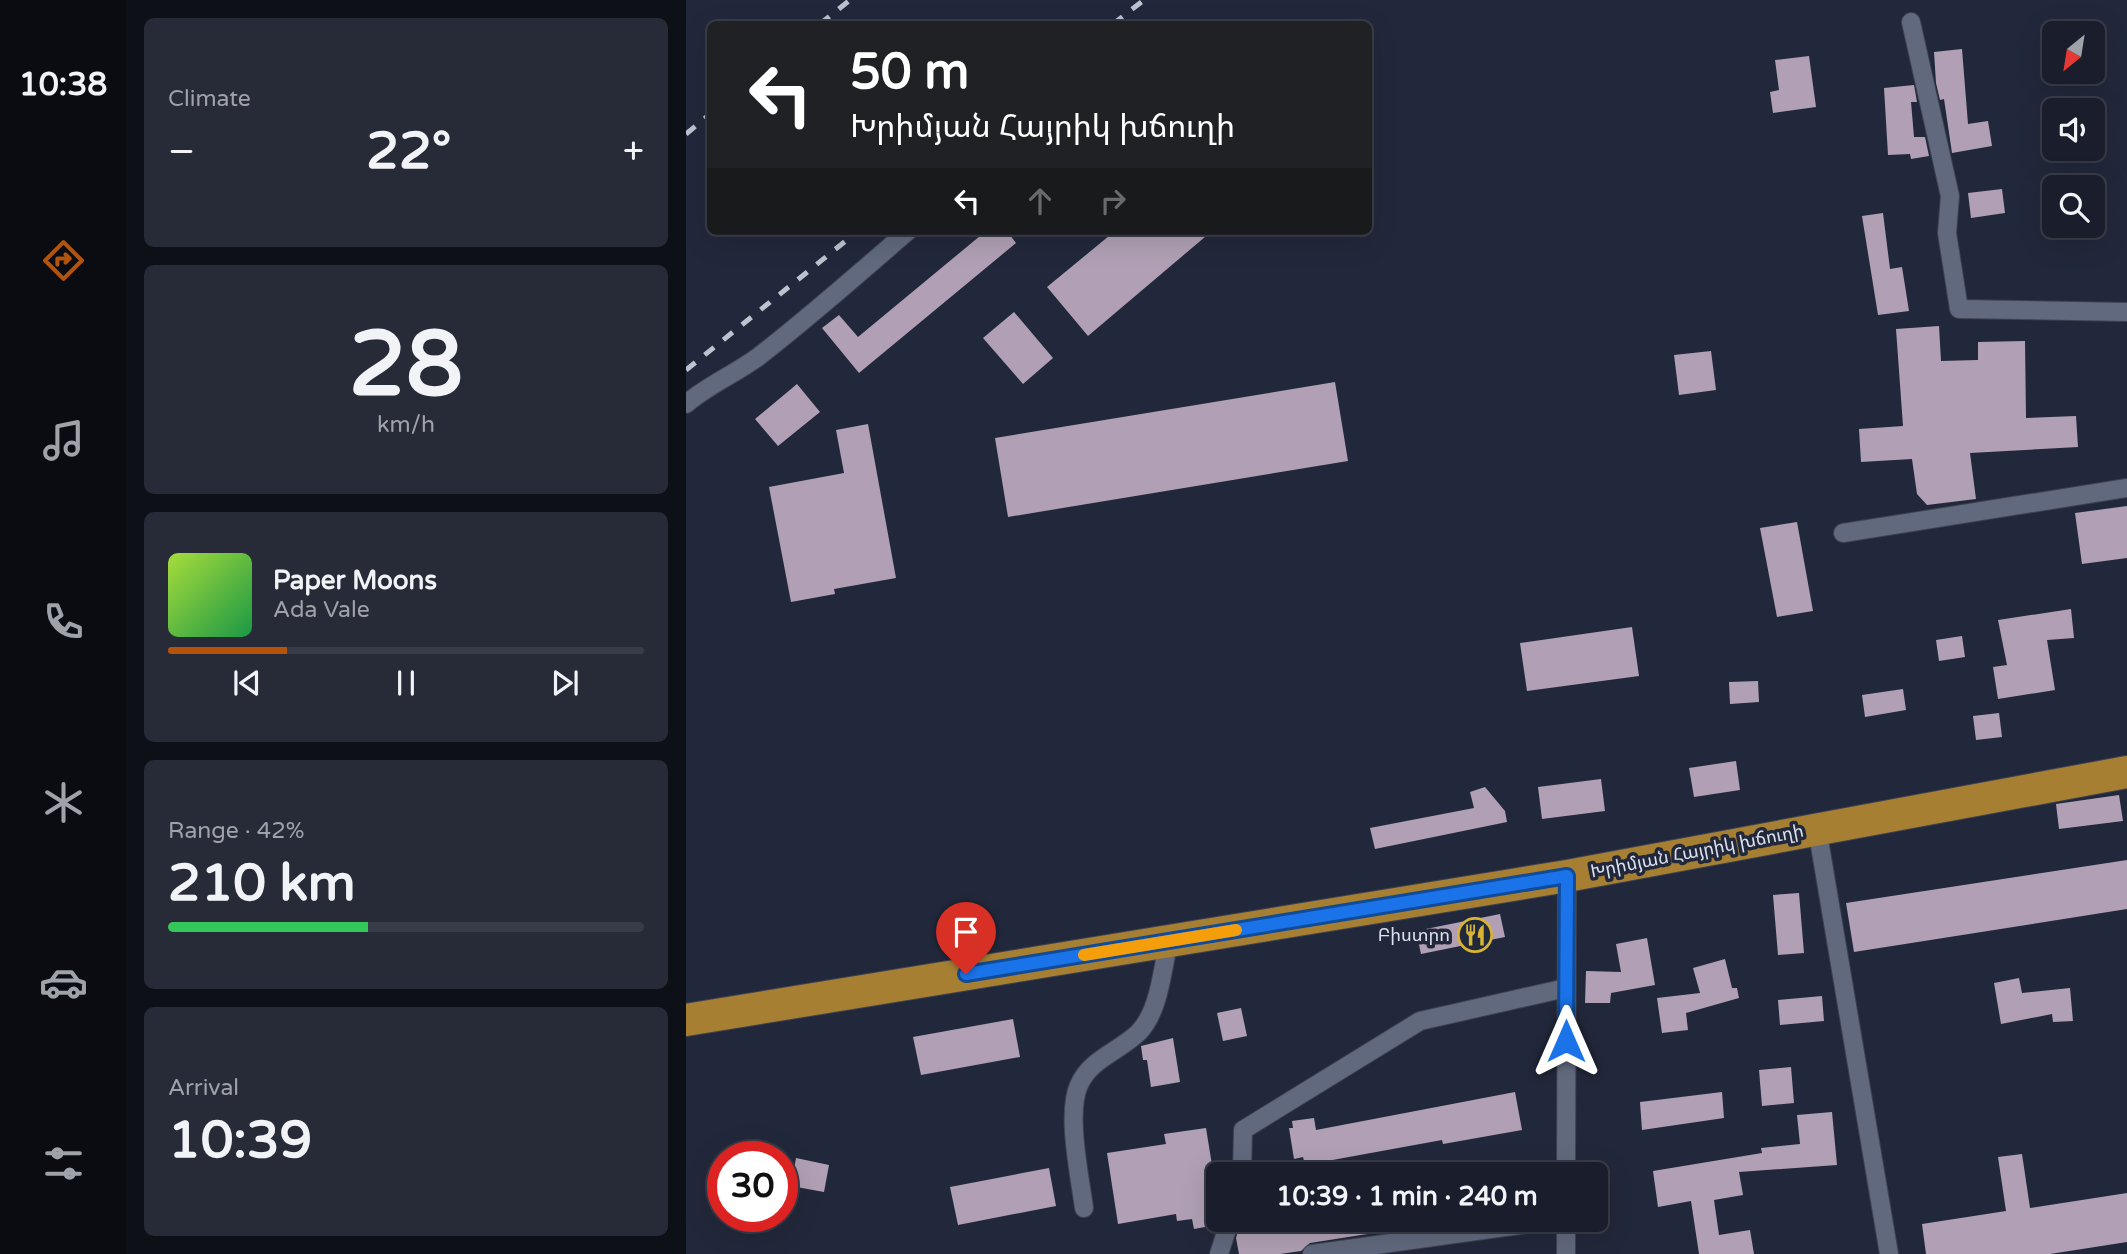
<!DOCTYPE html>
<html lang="en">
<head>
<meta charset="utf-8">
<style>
	body { margin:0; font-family:"Varela Round","Noto Sans Armenian",sans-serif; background:#272b38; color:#f1f3f6; height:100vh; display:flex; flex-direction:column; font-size:26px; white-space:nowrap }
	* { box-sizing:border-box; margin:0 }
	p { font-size:23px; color:#9fa2a9 }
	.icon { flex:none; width:38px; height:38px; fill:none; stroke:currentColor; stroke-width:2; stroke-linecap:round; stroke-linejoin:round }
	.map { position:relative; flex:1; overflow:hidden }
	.panel { display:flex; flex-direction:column; gap:18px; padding:18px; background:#0e1018; width:560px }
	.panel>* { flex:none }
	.hud { position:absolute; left:21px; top:21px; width:665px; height:214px; border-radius:10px; box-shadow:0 7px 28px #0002,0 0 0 2px #383c48; background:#202124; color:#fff; overflow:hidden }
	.needle { width:46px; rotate:210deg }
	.buttons { position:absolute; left:1356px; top:21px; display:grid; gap:14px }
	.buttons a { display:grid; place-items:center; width:63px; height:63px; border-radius:10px; background:#1a1e2c; box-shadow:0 7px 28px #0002,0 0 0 2px #383c48; font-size:35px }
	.speed { position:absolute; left:21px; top:1141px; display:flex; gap:14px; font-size:35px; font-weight:700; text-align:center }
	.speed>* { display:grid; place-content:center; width:91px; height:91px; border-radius:50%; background:#1a1e2c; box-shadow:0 7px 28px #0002,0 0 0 2px #383c48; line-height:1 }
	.speed .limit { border:10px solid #d22; background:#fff; color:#111 }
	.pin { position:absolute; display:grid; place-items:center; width:60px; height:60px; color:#fff; margin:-72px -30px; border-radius:50% 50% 50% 0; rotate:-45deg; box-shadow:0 0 7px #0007 }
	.pin .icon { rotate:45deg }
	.me { position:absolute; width:77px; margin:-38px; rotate:0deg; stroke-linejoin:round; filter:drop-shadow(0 0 5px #0008) }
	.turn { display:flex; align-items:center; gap:24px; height:147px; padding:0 28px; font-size:32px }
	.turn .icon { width:91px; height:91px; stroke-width:2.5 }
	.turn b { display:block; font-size:49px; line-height:60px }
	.lanes { display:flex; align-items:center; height:66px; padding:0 28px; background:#0003; justify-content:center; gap:35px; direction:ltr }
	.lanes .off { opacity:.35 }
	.big { font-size:52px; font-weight:800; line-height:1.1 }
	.panel .widget { flex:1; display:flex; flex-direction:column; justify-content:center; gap:10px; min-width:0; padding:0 24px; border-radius:10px; background:#272b38 }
	.panel .dial { align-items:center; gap:0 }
	.dial b { font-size:91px; line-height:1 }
	.song { display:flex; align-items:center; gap:21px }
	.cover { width:84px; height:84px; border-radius:10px; background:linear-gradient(135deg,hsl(80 70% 55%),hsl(140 70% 35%)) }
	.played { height:7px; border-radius:4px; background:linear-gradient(90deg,#b45309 25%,#383c48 25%) }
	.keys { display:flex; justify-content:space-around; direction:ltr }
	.heat { display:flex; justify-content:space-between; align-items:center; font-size:38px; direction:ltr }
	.charge { height:10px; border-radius:5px; background:linear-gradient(90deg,#34c759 42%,#383c48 0) }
	.trip { position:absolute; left:520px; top:1162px; width:402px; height:70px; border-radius:10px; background:#1a1e2c; box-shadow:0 7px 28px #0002,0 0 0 2px #383c48; font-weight:800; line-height:70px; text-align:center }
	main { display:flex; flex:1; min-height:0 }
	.tab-bar { display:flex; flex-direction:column; width:126px; justify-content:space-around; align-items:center; background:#0a0c12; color:#9fa2a9 }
	.tab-bar .icon { width:49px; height:49px }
	.tab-bar .selected { color:#b45309 }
	.tab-bar b { font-size:32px; color:#f1f3f6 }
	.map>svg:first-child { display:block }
	.building { fill:#b1a0b5 }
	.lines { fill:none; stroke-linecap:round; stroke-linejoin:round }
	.street-casing { stroke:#3e4252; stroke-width:20 }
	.highway-casing { stroke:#3e4252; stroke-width:34 }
	.street { stroke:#61697e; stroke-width:18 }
	.highway { stroke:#a67f33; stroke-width:32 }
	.rail { stroke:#bdc2cf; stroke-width:5; stroke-dasharray:12 12; stroke-linecap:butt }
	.route-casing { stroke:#114b97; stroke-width:18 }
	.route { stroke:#1a73e8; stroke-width:12 }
	.slow { stroke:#f59e0b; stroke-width:12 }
	.labels { text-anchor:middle; stroke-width:7; stroke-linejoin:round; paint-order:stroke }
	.street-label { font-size:18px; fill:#dce1ed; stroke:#22283b }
	.poi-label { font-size:18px; fill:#dce1ed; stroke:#22283b; text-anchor:end }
</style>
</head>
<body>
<main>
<nav class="tab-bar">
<b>10:38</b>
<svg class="icon selected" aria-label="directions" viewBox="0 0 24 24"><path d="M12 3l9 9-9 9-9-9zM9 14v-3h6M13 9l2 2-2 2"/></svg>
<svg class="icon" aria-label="music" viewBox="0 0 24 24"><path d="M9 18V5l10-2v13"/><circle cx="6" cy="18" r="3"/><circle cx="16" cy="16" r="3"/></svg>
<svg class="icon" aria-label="phone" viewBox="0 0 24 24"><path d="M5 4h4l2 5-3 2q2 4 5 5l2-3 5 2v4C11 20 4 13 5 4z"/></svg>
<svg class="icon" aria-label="climate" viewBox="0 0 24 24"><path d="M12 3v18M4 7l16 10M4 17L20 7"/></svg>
<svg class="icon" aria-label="car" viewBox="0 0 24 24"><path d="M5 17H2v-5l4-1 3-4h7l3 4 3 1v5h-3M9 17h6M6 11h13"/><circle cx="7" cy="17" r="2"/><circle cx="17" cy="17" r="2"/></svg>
<svg class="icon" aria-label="filters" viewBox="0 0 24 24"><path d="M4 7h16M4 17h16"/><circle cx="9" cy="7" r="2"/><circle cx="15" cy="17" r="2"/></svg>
</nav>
<section class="panel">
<div class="widget"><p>Climate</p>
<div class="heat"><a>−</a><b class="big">22°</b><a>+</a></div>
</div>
<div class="widget dial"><b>28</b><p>km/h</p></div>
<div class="widget">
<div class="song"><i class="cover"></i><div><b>Paper Moons</b><p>Ada Vale</p></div></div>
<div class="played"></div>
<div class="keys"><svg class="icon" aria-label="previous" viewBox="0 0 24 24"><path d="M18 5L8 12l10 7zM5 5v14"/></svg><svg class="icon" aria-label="pause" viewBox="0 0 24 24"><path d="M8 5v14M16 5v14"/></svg><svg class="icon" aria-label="next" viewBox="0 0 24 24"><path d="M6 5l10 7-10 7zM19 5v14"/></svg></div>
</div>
<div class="widget"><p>Range · 42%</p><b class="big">210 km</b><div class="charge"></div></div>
<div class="widget"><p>Arrival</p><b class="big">10:39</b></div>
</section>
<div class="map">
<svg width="1441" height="1254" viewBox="0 0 1441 1254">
	<rect width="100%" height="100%" fill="#22283b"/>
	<!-- building -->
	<path class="building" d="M 1276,49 L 1282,124 L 1302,121 L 1306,146 L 1266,153 L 1258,99 L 1254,100 L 1250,83 L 1248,52 Z
		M 1123,56 L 1130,107 L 1087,113 L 1084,92 L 1093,90 L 1089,60 Z
		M 1228,85 L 1231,102 L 1225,102 L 1228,137 L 1239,137 L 1243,156 L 1225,159 L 1224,154 L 1202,155 L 1198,88 Z
		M 1316,189 L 1319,213 L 1285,218 L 1282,193 Z
		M 1197,213 L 1204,269 L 1216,267 L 1223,311 L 1192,315 L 1176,216 Z
		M 300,231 L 321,231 L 330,243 L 173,373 L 136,328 L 153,315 L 172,337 Z
		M 429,231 L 526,231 L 402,336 L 361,287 Z
		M 328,312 L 367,358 L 337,384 L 297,338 Z
		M 1253,326 L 1255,361 L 1292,360 L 1292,342 L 1339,341 L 1340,418 L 1390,416 L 1392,447 L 1284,453 L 1290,499 L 1241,505 L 1231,494 L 1226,459 L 1175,462 L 1173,429 L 1217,426 L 1210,329 Z
		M 1025,351 L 1030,390 L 993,395 L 988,355 Z
		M 649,382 L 662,461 L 322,517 L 309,438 Z
		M 111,384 L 134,412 L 92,446 L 69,419 Z
		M 182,424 L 210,578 L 148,589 L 149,594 L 105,602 L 83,487 L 158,473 L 150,430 Z
		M 1441,506 L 1441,558 L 1396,564 L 1389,513 Z
		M 1111,522 L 1127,611 L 1091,617 L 1074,528 Z
		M 1385,609 L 1388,638 L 1361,640 L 1369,690 L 1312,699 L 1307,667 L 1321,665 L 1312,620 Z
		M 946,627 L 953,676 L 841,691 L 834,643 Z
		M 1276,636 L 1279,657 L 1253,661 L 1250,640 Z
		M 1072,681 L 1073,702 L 1044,704 L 1043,682 Z
		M 1217,689 L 1220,710 L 1179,717 L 1176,695 Z
		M 1313,713 L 1316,737 L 1290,740 L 1287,716 Z
		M 1050,761 L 1054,790 L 1008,797 L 1003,768 Z
		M 915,779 L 919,811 L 856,819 L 852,787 Z
		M 799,787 L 819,811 L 821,822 L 689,849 L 684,828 L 788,808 L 784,792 Z
		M 1433,795 L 1437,821 L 1373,829 L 1370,804 Z
		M 1441,860 L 1441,909 L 1168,952 L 1160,903 Z
		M 1113,893 L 1118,953 L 1092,955 L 1087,895 Z
		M 814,914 L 819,937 L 735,954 L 730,931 Z
		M 961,938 L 969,985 L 925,993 L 924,1003 L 899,1003 L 900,971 L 935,972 L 930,944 Z
		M 1039,959 L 1046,988 L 1051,988 L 1053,998 L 1000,1013 L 1002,1030 L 976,1033 L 971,998 L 1014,993 L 1007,968 Z
		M 1333,978 L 1336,993 L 1384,988 L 1387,1021 L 1367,1022 L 1366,1014 L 1315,1024 L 1308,983 Z
		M 1136,996 L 1138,1021 L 1094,1025 L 1092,1000 Z
		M 555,1008 L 561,1036 L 537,1041 L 531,1013 Z
		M 327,1019 L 334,1057 L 235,1075 L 227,1037 Z
		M 487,1038 L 494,1082 L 465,1087 L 461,1060 L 457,1060 L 455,1046 Z
		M 1105,1067 L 1108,1103 L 1076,1106 L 1073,1070 Z
		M 829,1092 L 836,1130 L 757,1144 L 756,1140 L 619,1165 L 617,1157 L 608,1159 L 603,1128 L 607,1128 L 606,1121 L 628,1118 L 630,1130 Z
		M 1036,1092 L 1038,1118 L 956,1130 L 954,1102 Z
		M 1146,1112 L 1151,1165 L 1053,1172 L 1057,1195 L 1028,1200 L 1033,1235 L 1064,1230 L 1068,1254 L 1013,1254 L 1005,1201 L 972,1207 L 967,1171 L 1076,1153 L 1075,1148 L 1114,1144 L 1111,1115 Z
		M 520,1128 L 532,1202 L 530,1225 L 508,1229 L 506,1219 L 491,1221 L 490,1214 L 432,1224 L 421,1153 L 480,1144 L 478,1134 Z
		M 1336,1154 L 1344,1208 L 1441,1193 L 1441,1242 L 1364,1254 L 1240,1254 L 1236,1224 L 1320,1211 L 1312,1157 Z
		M 110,1158 L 143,1165 L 138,1192 L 105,1186 Z
		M 363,1168 L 370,1206 L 272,1225 L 264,1187 Z
		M 555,1220 L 719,1220 L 720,1228 L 624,1243 L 615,1251 L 594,1254 L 553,1254 L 550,1238 Z"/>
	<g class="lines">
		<!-- street casing -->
		<g class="street-casing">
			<path id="street" d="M 1225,22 L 1264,196 L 1261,233 L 1273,309 L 1441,312
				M 0,404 C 22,385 49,374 72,357 C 124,317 172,274 222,231
				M 1157,533 L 1441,488
				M 1131,828 L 1203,1254
				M 556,1174 L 557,1130 L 734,1021 L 880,988
				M 880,1174 L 881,876
				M 398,1208 C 394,1177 380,1113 393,1085 C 404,1059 434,1051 453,1032 C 474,1010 476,969 483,941
				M 533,1254 L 544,1220
				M 626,1254 L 869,1220
				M 880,1254 L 880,1220"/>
		</g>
		<!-- highway casing -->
		<g class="highway-casing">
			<path id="highway" d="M 0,1020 L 881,876 L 1441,772"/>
		</g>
		<!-- street -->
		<use href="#street" class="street"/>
		<!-- highway -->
		<use href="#highway" class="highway"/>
		<!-- rail -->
		<path class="rail" d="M 134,24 L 164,0
			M 427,24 L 458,0
			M 0,134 L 24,114
			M 0,370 L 172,231"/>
	</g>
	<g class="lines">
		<!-- route casing -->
		<g class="route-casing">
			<path id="route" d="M 280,974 L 881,876 L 880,1041"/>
		</g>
		<!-- route -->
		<use href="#route" class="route"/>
		<!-- slow -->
		<path class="slow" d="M 398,955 L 550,930"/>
	</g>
	<!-- icons -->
	<defs>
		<g id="restaurant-ring" transform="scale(1.75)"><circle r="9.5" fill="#22283b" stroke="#d8b434" stroke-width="1.5"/><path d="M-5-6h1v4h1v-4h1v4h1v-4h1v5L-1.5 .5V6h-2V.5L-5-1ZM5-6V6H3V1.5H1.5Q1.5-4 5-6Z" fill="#d8b434"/></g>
	</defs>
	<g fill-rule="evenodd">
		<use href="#restaurant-ring" x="789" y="935"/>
	</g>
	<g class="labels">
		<!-- street labels -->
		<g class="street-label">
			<text transform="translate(1011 851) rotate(-11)" y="6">Խրիմյան Հայրիկ խճուղի</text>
		</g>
		<!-- poi labels -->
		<g class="poi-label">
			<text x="764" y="941">Բիստրո</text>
		</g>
	</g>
</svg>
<div class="buttons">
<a><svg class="needle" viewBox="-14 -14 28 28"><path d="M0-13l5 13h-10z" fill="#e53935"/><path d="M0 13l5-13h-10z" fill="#9fa2a9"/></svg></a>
<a><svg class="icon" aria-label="sound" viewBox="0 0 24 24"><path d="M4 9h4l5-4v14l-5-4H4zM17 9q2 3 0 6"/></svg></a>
<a><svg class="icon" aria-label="search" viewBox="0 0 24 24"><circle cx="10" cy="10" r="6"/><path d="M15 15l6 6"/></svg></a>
</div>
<div class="speed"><div class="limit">30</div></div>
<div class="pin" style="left:280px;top:974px;background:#d93025"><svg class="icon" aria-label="arrive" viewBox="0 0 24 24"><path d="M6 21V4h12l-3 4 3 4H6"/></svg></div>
<svg class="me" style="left:880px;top:1041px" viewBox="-20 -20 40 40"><path d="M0-17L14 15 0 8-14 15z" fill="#1a73e8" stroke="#fff" stroke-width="4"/></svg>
<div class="trip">10:39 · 1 min · 240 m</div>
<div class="hud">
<div class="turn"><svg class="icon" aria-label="left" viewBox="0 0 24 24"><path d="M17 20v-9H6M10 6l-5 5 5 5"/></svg><div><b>50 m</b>Խրիմյան Հայրիկ խճուղի</div></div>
<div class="lanes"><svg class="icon" aria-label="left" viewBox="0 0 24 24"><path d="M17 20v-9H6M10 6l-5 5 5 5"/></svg><svg class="icon off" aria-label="ahead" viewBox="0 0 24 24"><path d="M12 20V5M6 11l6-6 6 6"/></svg><svg class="icon off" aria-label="right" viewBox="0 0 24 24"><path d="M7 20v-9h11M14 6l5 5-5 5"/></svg></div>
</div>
</div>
</main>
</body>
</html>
